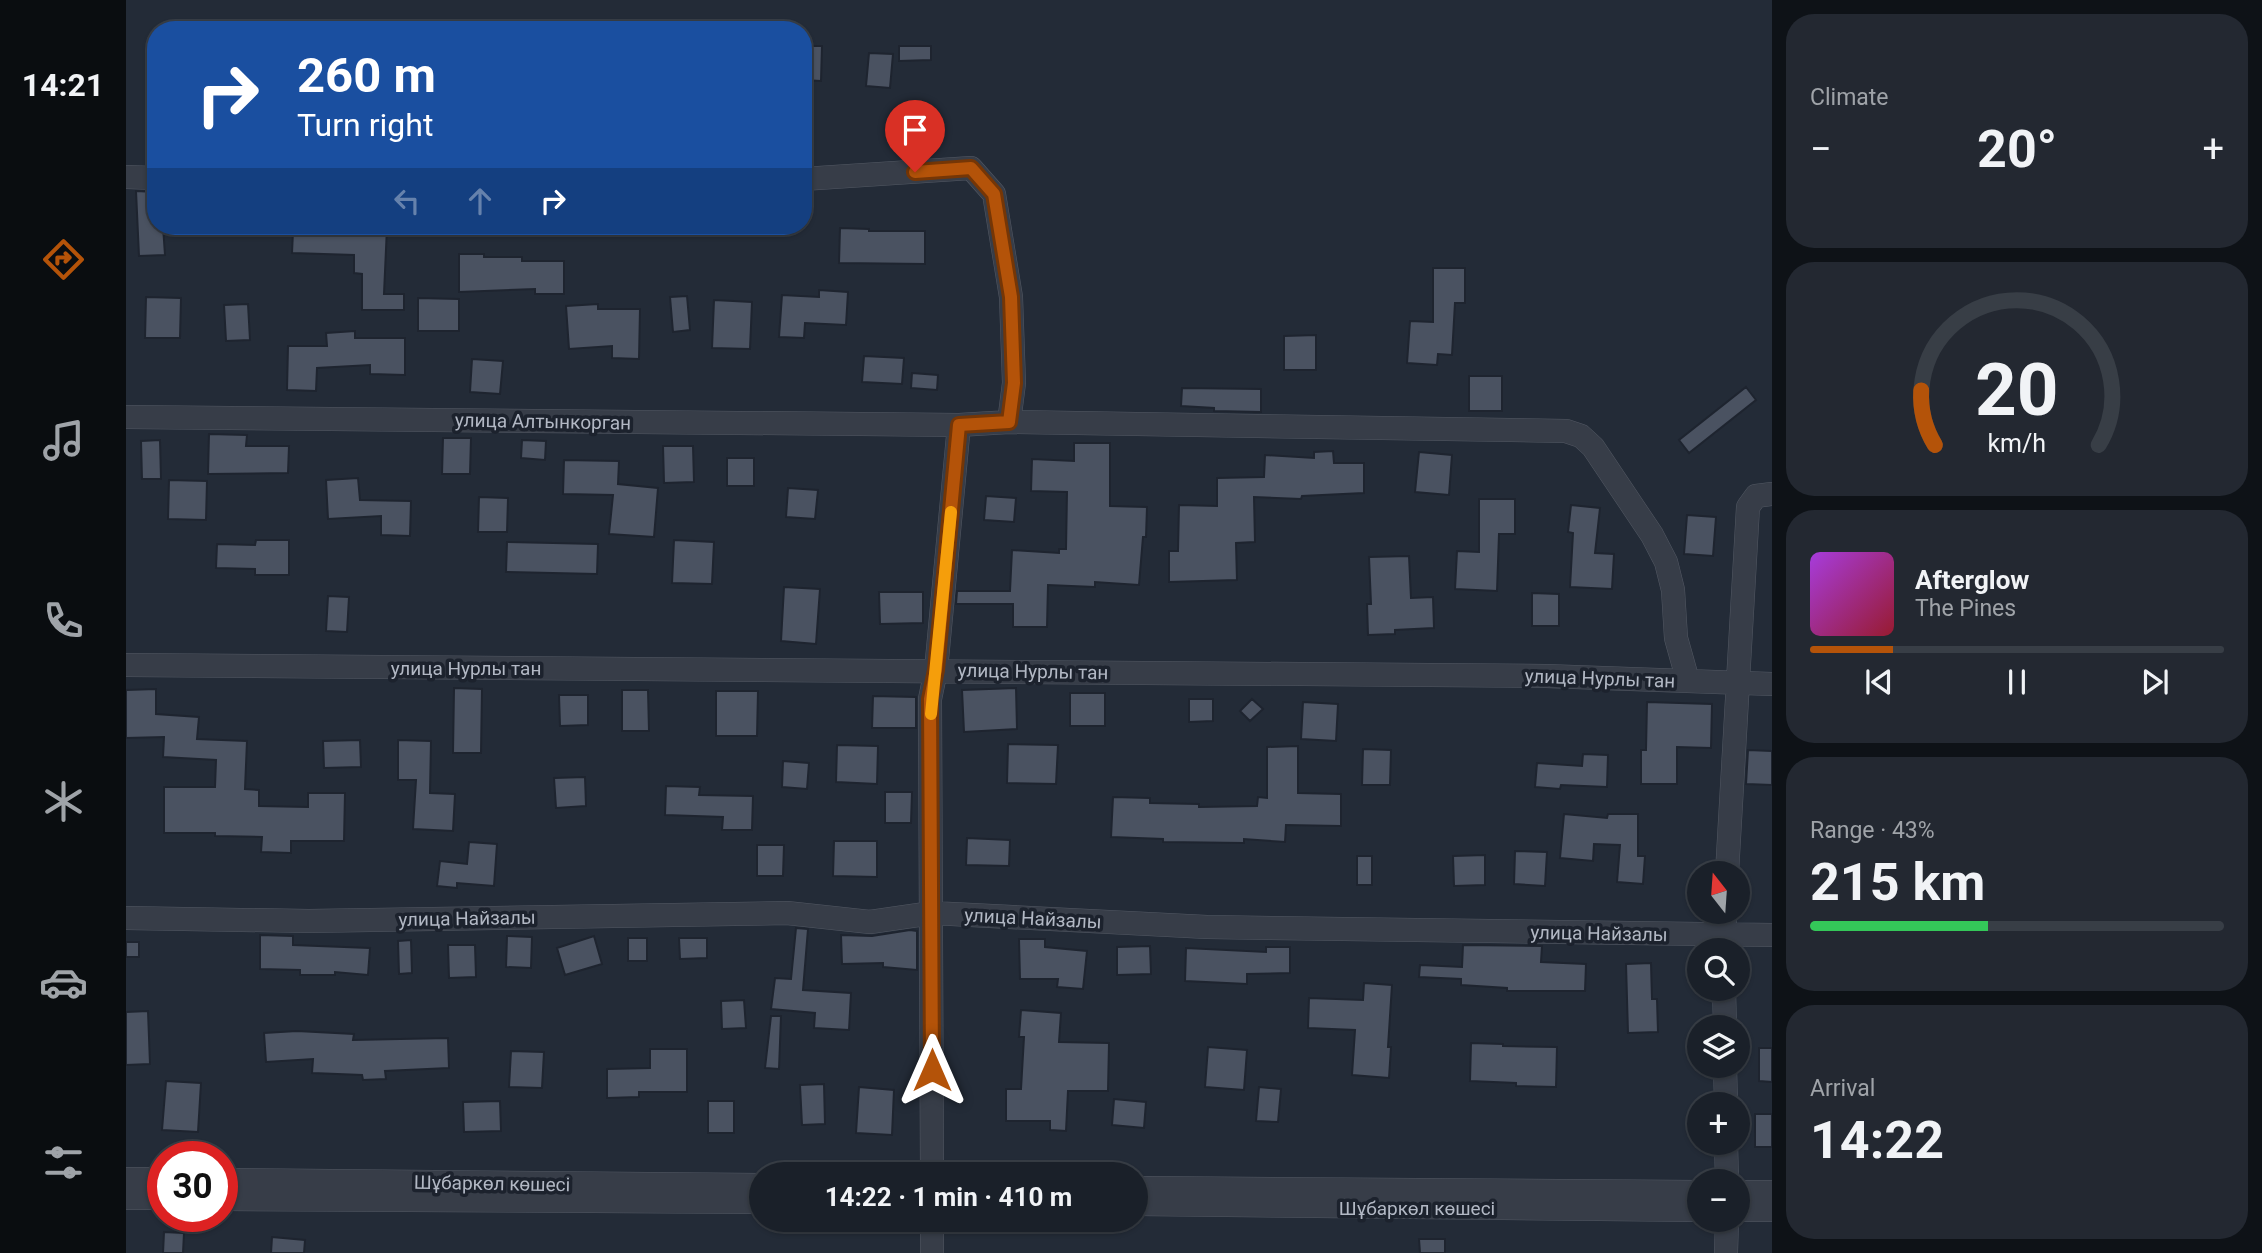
<!DOCTYPE html>
<html lang="en">
<head>
<meta charset="utf-8">
<style>
	body { margin:0; font-family:Roboto,sans-serif; background:#232831; color:#f1f3f6; height:100vh; display:flex; flex-direction:column; font-size:26px; white-space:nowrap }
	* { box-sizing:border-box; margin:0 }
	p { font-size:23px; color:#9fa3a8 }
	.icon { flex:none; width:38px; height:38px; fill:none; stroke:currentColor; stroke-width:2; stroke-linecap:round; stroke-linejoin:round }
	.map { position:relative; flex:1; overflow:hidden }
	.details { display:flex; flex-direction:column; gap:14px; padding:14px; background:#0e1217; width:490px }
	.details>* { flex:none }
	.guide { position:absolute; left:21px; top:21px; width:665px; height:214px; border-radius:28px; box-shadow:0 2px 5px #0004,0 0 0 2px #383e46; background:#1a4fa0; color:#fff; overflow:hidden }
	.needle { width:46px; rotate:343deg }
	.controls { position:absolute; left:1561px; top:861px; display:grid; gap:14px }
	.controls a { display:grid; place-items:center; width:63px; height:63px; border-radius:50%; background:#1a2029; box-shadow:0 2px 5px #0004,0 0 0 2px #383e46; font-size:35px }
	.speed { position:absolute; left:21px; top:1141px; display:flex; gap:14px; font-size:35px; font-weight:700; text-align:center }
	.speed>* { display:grid; place-content:center; width:91px; height:91px; border-radius:50%; background:#1a2029; box-shadow:0 2px 5px #0004,0 0 0 2px #383e46; line-height:1 }
	.speed .limit { border:10px solid #d22; background:#fff; color:#111 }
	.pin { position:absolute; display:grid; place-items:center; width:60px; height:60px; color:#fff; margin:-72px -30px; border-radius:50% 50% 50% 0; rotate:-45deg; box-shadow:0 0 7px #0007 }
	.pin .icon { rotate:45deg }
	.me { position:absolute; width:77px; margin:-38px; rotate:0deg; stroke-linejoin:round; filter:drop-shadow(0 0 5px #0008) }
	.turn { display:flex; align-items:center; gap:24px; height:147px; padding:0 35px; font-size:32px }
	.turn .icon { width:91px; height:91px; stroke-width:2.5 }
	.turn b { display:block; font-size:49px; line-height:60px }
	.lanes { display:flex; align-items:center; height:66px; padding:0 35px; background:#0003; justify-content:center; gap:35px; direction:ltr }
	.lanes .off { opacity:.35 }
	.big { font-size:52px; font-weight:700; line-height:1.1 }
	.details .card { flex:1; display:flex; flex-direction:column; justify-content:center; gap:10px; min-width:0; padding:0 24px; border-radius:28px; background:#232831 }
	.details .dial { align-items:center; gap:0 }
	.dial svg { height:182px; overflow:visible; fill:none; stroke:#383e46; stroke-width:7; stroke-linecap:round; text-anchor:middle }
	.dial text { fill:#f1f3f6; stroke:none }
	.song { display:flex; align-items:center; gap:21px }
	.cover { width:84px; height:84px; border-radius:10px; background:linear-gradient(135deg,hsl(280 70% 55%),hsl(350 70% 35%)) }
	.played { height:7px; border-radius:4px; background:linear-gradient(90deg,#b45309 20%,#383e46 20%) }
	.keys { display:flex; justify-content:space-around; direction:ltr }
	.heat { display:flex; justify-content:space-between; align-items:center; font-size:38px; direction:ltr }
	.charge { height:10px; border-radius:5px; background:linear-gradient(90deg,#34c759 43%,#383e46 0) }
	.trip { position:absolute; left:623px; top:1162px; width:399px; height:70px; border-radius:35px; background:#1a2029; box-shadow:0 2px 5px #0004,0 0 0 2px #383e46; font-weight:700; line-height:70px; text-align:center }
	main { display:flex; flex:1; min-height:0 }
	.dock { display:flex; flex-direction:column; width:126px; justify-content:space-around; align-items:center; background:#0a0d10; color:#9fa3a8 }
	.dock .icon { width:49px; height:49px }
	.dock .current { color:#b45309 }
	.dock b { font-size:32px; color:#f1f3f6 }
	.map>svg:first-child { display:block }
	.building { fill:#4a5261; stroke:#1e242f; stroke-width:2 }
	.lines { fill:none; stroke-linecap:round; stroke-linejoin:round }
	.minor-casing { stroke:#525863; stroke-width:24 }
	.minor { stroke:#373d48; stroke-width:23 }
	.route-casing { stroke:#753606; stroke-width:18 }
	.route { stroke:#b45309; stroke-width:12 }
	.slow { stroke:#f59e0b; stroke-width:12 }
	.labels { text-anchor:middle; stroke-width:7; stroke-linejoin:round; paint-order:stroke }
	.street-label { font-size:19px; fill:#b2b8c4; stroke:#1c222d }
</style>
</head>
<body>
<main>
<nav class="dock">
<b>14:21</b>
<svg class="icon current" aria-label="directions" viewBox="0 0 24 24"><path d="M12 3l9 9-9 9-9-9zM9 14v-3h6M13 9l2 2-2 2"/></svg>
<svg class="icon" aria-label="music" viewBox="0 0 24 24"><path d="M9 18V5l10-2v13"/><circle cx="6" cy="18" r="3"/><circle cx="16" cy="16" r="3"/></svg>
<svg class="icon" aria-label="phone" viewBox="0 0 24 24"><path d="M5 4h4l2 5-3 2q2 4 5 5l2-3 5 2v4C11 20 4 13 5 4z"/></svg>
<svg class="icon" aria-label="climate" viewBox="0 0 24 24"><path d="M12 3v18M4 7l16 10M4 17L20 7"/></svg>
<svg class="icon" aria-label="car" viewBox="0 0 24 24"><path d="M5 17H2v-5l4-1 3-4h7l3 4 3 1v5h-3M9 17h6M6 11h13"/><circle cx="7" cy="17" r="2"/><circle cx="17" cy="17" r="2"/></svg>
<svg class="icon" aria-label="filters" viewBox="0 0 24 24"><path d="M4 7h16M4 17h16"/><circle cx="9" cy="7" r="2"/><circle cx="15" cy="17" r="2"/></svg>
</nav>
<div class="map">
<svg width="1646" height="1253" viewBox="0 0 1646 1253">
	<rect width="100%" height="100%" fill="#232b37"/>
	<!-- building -->
	<path class="building" d="M 677,46 L 696,46 L 695,81 L 677,80 Z
		M 773,46 L 805,46 L 805,60 L 773,61 Z
		M 743,53 L 767,54 L 764,88 L 740,86 Z
		M 10,191 L 30,192 L 30,226 L 37,226 L 39,255 L 13,256 Z
		M 230,226 L 261,227 L 258,294 L 278,294 L 278,310 L 236,310 L 236,274 L 228,273 L 228,255 L 166,253 L 167,231 L 229,234 Z
		M 714,228 L 743,229 L 743,231 L 799,231 L 799,264 L 713,263 Z
		M 333,254 L 358,254 L 358,257 L 396,257 L 396,261 L 438,261 L 438,294 L 409,294 L 409,289 L 333,292 Z
		M 1307,268 L 1339,268 L 1339,303 L 1329,303 L 1326,355 L 1312,354 L 1311,365 L 1281,363 L 1284,321 L 1307,322 Z
		M 693,290 L 722,292 L 720,325 L 679,323 L 678,338 L 653,337 L 656,295 L 693,297 Z
		M 561,296 L 564,330 L 547,332 L 544,297 Z
		M 20,297 L 55,298 L 54,338 L 19,338 Z
		M 292,298 L 333,299 L 333,331 L 292,331 Z
		M 588,300 L 626,302 L 624,349 L 586,348 Z
		M 122,304 L 124,340 L 100,341 L 98,305 Z
		M 472,304 L 472,309 L 514,309 L 513,359 L 486,358 L 486,346 L 443,349 L 440,306 Z
		M 229,331 L 229,338 L 279,338 L 279,375 L 244,374 L 244,365 L 191,368 L 190,391 L 161,390 L 162,346 L 201,346 L 200,333 Z
		M 1190,335 L 1190,370 L 1158,370 L 1158,336 Z
		M 738,356 L 778,358 L 776,384 L 736,382 Z
		M 346,359 L 377,361 L 374,394 L 344,392 Z
		M 786,373 L 812,375 L 811,390 L 785,388 Z
		M 1343,376 L 1376,376 L 1376,411 L 1343,411 Z
		M 1620,387 L 1630,400 L 1563,453 L 1553,440 Z
		M 1056,388 L 1135,389 L 1135,412 L 1088,411 L 1088,408 L 1055,406 Z
		M 83,434 L 121,435 L 120,446 L 163,446 L 162,473 L 82,474 Z
		M 317,438 L 345,438 L 344,474 L 316,474 Z
		M 34,440 L 35,479 L 16,479 L 15,441 Z
		M 396,440 L 420,441 L 419,460 L 395,458 Z
		M 948,443 L 984,443 L 984,506 L 1021,507 L 1020,537 L 1017,537 L 1013,585 L 969,582 L 969,587 L 922,585 L 921,627 L 887,627 L 887,604 L 830,604 L 831,591 L 884,591 L 886,550 L 933,553 L 933,549 L 940,549 L 941,492 L 905,491 L 906,459 L 948,461 Z
		M 537,446 L 567,446 L 568,482 L 538,483 Z
		M 1207,451 L 1208,463 L 1238,463 L 1238,493 L 1176,496 L 1175,499 L 1128,497 L 1129,542 L 1110,543 L 1111,580 L 1043,582 L 1043,551 L 1052,551 L 1053,505 L 1091,506 L 1091,478 L 1138,477 L 1139,455 L 1188,458 L 1188,452 Z
		M 1293,452 L 1326,455 L 1323,495 L 1289,492 Z
		M 601,458 L 628,458 L 628,486 L 601,486 Z
		M 438,460 L 493,461 L 492,484 L 532,488 L 528,537 L 483,534 L 487,495 L 437,494 Z
		M 232,478 L 234,500 L 285,501 L 284,536 L 255,535 L 255,516 L 202,519 L 200,480 Z
		M 43,480 L 81,481 L 80,520 L 42,519 Z
		M 662,488 L 692,490 L 689,519 L 660,517 Z
		M 860,496 L 890,498 L 888,522 L 858,520 Z
		M 353,497 L 382,498 L 381,532 L 352,532 Z
		M 1353,499 L 1389,499 L 1389,534 L 1373,534 L 1371,591 L 1329,589 L 1331,551 L 1353,552 Z
		M 1445,505 L 1474,508 L 1469,553 L 1488,554 L 1486,589 L 1444,587 L 1447,533 L 1442,532 Z
		M 1561,515 L 1590,517 L 1587,556 L 1558,554 Z
		M 130,540 L 163,540 L 163,575 L 129,575 L 129,569 L 90,568 L 91,544 L 129,545 Z
		M 548,540 L 588,542 L 586,584 L 546,583 Z
		M 381,542 L 472,544 L 471,574 L 380,572 Z
		M 1283,556 L 1285,598 L 1307,597 L 1308,628 L 1269,630 L 1269,634 L 1242,635 L 1241,604 L 1245,604 L 1243,557 Z
		M 658,587 L 694,589 L 690,644 L 655,641 Z
		M 753,592 L 797,592 L 797,623 L 754,624 Z
		M 1406,593 L 1433,594 L 1433,626 L 1406,626 Z
		M 202,596 L 223,597 L 221,632 L 200,631 Z
		M 328,688 L 356,689 L 355,753 L 327,753 Z
		M 890,688 L 891,729 L 838,732 L 836,690 Z
		M 30,689 L 30,714 L 73,717 L 71,739 L 121,741 L 119,789 L 133,790 L 133,806 L 182,807 L 182,793 L 219,793 L 218,841 L 165,841 L 165,853 L 135,852 L 136,837 L 89,836 L 89,833 L 38,833 L 38,787 L 89,787 L 90,760 L 37,757 L 38,737 L 0,738 L 0,690 Z
		M 496,690 L 522,690 L 523,731 L 496,731 Z
		M 590,691 L 632,691 L 631,736 L 590,736 Z
		M 944,693 L 979,693 L 979,726 L 944,726 Z
		M 433,695 L 462,695 L 462,725 L 434,726 Z
		M 747,696 L 790,697 L 790,728 L 746,728 Z
		M 1063,699 L 1087,699 L 1087,721 L 1063,722 Z
		M 1126,699 L 1137,709 L 1124,721 L 1114,711 Z
		M 1177,702 L 1212,704 L 1210,741 L 1175,739 Z
		M 1521,702 L 1586,704 L 1585,748 L 1551,747 L 1551,784 L 1515,784 L 1515,750 L 1520,750 Z
		M 234,740 L 235,767 L 198,768 L 197,741 Z
		M 272,740 L 305,741 L 304,793 L 329,794 L 327,831 L 287,829 L 290,780 L 272,780 Z
		M 882,744 L 932,745 L 930,784 L 881,783 Z
		M 711,745 L 752,746 L 751,784 L 710,782 Z
		M 1172,746 L 1172,793 L 1215,794 L 1215,826 L 1160,825 L 1159,842 L 1118,839 L 1118,843 L 1037,842 L 1037,839 L 985,837 L 987,797 L 1024,798 L 1024,803 L 1073,804 L 1073,807 L 1131,806 L 1132,797 L 1141,798 L 1141,747 Z
		M 1237,749 L 1265,750 L 1264,785 L 1236,785 Z
		M 1622,750 L 1646,751 L 1646,785 L 1620,784 Z
		M 1457,754 L 1482,755 L 1481,787 L 1435,785 L 1434,789 L 1409,787 L 1411,763 L 1456,766 Z
		M 657,761 L 683,763 L 681,789 L 656,787 Z
		M 459,777 L 460,806 L 430,808 L 428,778 Z
		M 540,786 L 574,787 L 573,795 L 627,796 L 626,830 L 596,830 L 597,817 L 539,815 Z
		M 759,792 L 786,792 L 785,823 L 759,823 Z
		M 1438,814 L 1481,818 L 1482,814 L 1512,814 L 1512,856 L 1519,856 L 1517,884 L 1491,882 L 1494,845 L 1468,844 L 1467,861 L 1434,858 Z
		M 841,838 L 884,840 L 883,866 L 840,865 Z
		M 708,841 L 751,841 L 751,877 L 707,876 Z
		M 343,842 L 371,844 L 368,886 L 331,883 L 331,888 L 311,886 L 314,861 L 341,864 Z
		M 631,845 L 658,845 L 657,876 L 631,876 Z
		M 1389,851 L 1421,852 L 1419,886 L 1388,884 Z
		M 1359,855 L 1359,885 L 1328,886 L 1327,856 Z
		M 1231,856 L 1246,856 L 1246,885 L 1231,885 Z
		M 670,928 L 682,929 L 677,990 L 725,993 L 723,1030 L 688,1028 L 689,1013 L 645,1009 L 649,978 L 665,979 Z
		M 784,930 L 791,931 L 791,970 L 757,967 L 757,963 L 716,964 L 715,935 L 746,936 Z
		M 134,935 L 167,936 L 167,945 L 244,948 L 242,975 L 209,972 L 209,975 L 174,975 L 174,970 L 134,969 Z
		M 381,936 L 406,937 L 405,968 L 380,967 Z
		M 468,936 L 476,964 L 439,975 L 431,948 Z
		M 502,938 L 521,938 L 521,961 L 502,961 Z
		M 553,938 L 581,938 L 581,958 L 554,959 Z
		M 893,939 L 919,939 L 919,947 L 961,951 L 957,989 L 931,987 L 932,979 L 894,979 Z
		M 285,940 L 286,973 L 273,974 L 272,941 Z
		M 0,942 L 13,942 L 13,957 L 0,957 Z
		M 322,945 L 349,945 L 350,977 L 323,978 Z
		M 1337,945 L 1416,946 L 1415,962 L 1460,964 L 1459,991 L 1381,991 L 1381,988 L 1335,985 L 1335,979 L 1293,977 L 1294,965 L 1336,967 Z
		M 1024,946 L 1025,974 L 991,975 L 991,947 Z
		M 1140,947 L 1164,947 L 1164,973 L 1121,974 L 1121,984 L 1059,981 L 1060,948 L 1140,952 Z
		M 1525,963 L 1526,999 L 1531,999 L 1532,1032 L 1502,1033 L 1500,964 Z
		M 1238,983 L 1266,985 L 1262,1047 L 1265,1047 L 1263,1078 L 1226,1075 L 1229,1030 L 1182,1028 L 1183,998 L 1237,1000 Z
		M 618,1000 L 620,1028 L 596,1029 L 595,1001 Z
		M 895,1010 L 935,1013 L 933,1042 L 983,1043 L 982,1091 L 942,1091 L 940,1131 L 924,1130 L 924,1121 L 880,1121 L 880,1089 L 895,1089 L 898,1037 L 893,1037 Z
		M 22,1011 L 24,1064 L 0,1065 L 0,1012 Z
		M 645,1016 L 655,1016 L 653,1069 L 639,1068 Z
		M 171,1031 L 228,1034 L 227,1040 L 322,1038 L 323,1068 L 259,1071 L 260,1079 L 237,1080 L 236,1075 L 186,1073 L 187,1059 L 140,1062 L 138,1033 Z
		M 1345,1043 L 1377,1044 L 1377,1046 L 1431,1047 L 1430,1087 L 1390,1086 L 1390,1083 L 1344,1081 Z
		M 1082,1047 L 1121,1050 L 1118,1090 L 1079,1087 Z
		M 1633,1048 L 1646,1048 L 1646,1082 L 1633,1081 Z
		M 524,1049 L 561,1049 L 561,1092 L 513,1092 L 513,1097 L 481,1098 L 481,1069 L 524,1068 Z
		M 385,1051 L 418,1052 L 416,1088 L 383,1087 Z
		M 40,1081 L 75,1083 L 72,1132 L 36,1130 Z
		M 698,1084 L 699,1124 L 676,1125 L 674,1085 Z
		M 733,1087 L 768,1090 L 766,1135 L 730,1133 Z
		M 1133,1087 L 1155,1089 L 1152,1122 L 1130,1121 Z
		M 988,1099 L 1020,1102 L 1018,1128 L 986,1125 Z
		M 374,1101 L 375,1131 L 338,1132 L 337,1102 Z
		M 582,1101 L 608,1101 L 608,1133 L 582,1133 Z
		M 1629,1114 L 1646,1114 L 1646,1147 L 1629,1147 Z
		M 38,1232 L 58,1233 L 57,1253 L 37,1253 Z
		M 146,1237 L 179,1240 L 178,1253 L 145,1253 Z
		M 1293,1239 L 1319,1239 L 1319,1253 L 1294,1253 Z"/>
	<g class="lines">
		<!-- minor casing -->
		<g class="minor-casing">
			<path id="minor" d="M 0,177 L 30,178
				M 677,179 L 845,168 L 868,194 L 885,297 L 888,383 L 883,422
				M 0,417 L 833,425 L 883,422 L 1440,431 L 1455,436 L 1467,447 L 1526,535 L 1540,562 L 1547,590 L 1550,638 L 1562,681
				M 0,665 L 1420,676 L 1646,684
				M 1601,873 L 1622,507 L 1630,496 L 1646,494
				M 0,918 L 183,921 L 661,913 L 744,922 L 806,913 L 1081,927 L 1646,935
				M 1598,947 L 1599,912
				M 1598,989 L 1599,1027
				M 1599,1066 L 1600,1104
				M 1600,1143 L 1601,1181
				M 806,1174 L 804,699 L 810,670 L 833,425
				M 0,1179 L 37,1179
				M 96,1180 L 635,1185
				M 1020,1188 L 1573,1192
				M 1612,1192 L 1646,1192
				M 0,1198 L 37,1198
				M 96,1199 L 635,1202
				M 1010,1204 L 1573,1210
				M 1612,1210 L 1646,1210
				M 806,1220 L 806,1253
				M 1600,1253 L 1601,1220"/>
		</g>
		<!-- minor -->
		<use href="#minor" class="minor"/>
	</g>
	<g class="lines">
		<!-- route casing -->
		<g class="route-casing">
			<path id="route" d="M 789,172 L 845,168 L 868,194 L 885,297 L 888,383 L 883,422 L 833,425 L 810,670 L 804,699 L 806,1070"/>
		</g>
		<!-- route -->
		<use href="#route" class="route"/>
		<!-- slow -->
		<path class="slow" d="M 805,714 L 825,512"/>
	</g>
	<g class="labels">
		<!-- street labels -->
		<g class="street-label">
			<text transform="translate(417 421) rotate(1)" y="7">улица Алтынкорган</text>
			<text x="340" y="675">улица Нурлы тан</text>
			<text transform="translate(907 671) rotate(1)" y="7">улица Нурлы тан</text>
			<text transform="translate(1474 678) rotate(2)" y="7">улица Нурлы тан</text>
			<text transform="translate(341 918) rotate(-1)" y="7">улица Найзалы</text>
			<text transform="translate(907 918) rotate(3)" y="7">улица Найзалы</text>
			<text transform="translate(1473 933) rotate(1)" y="7">улица Найзалы</text>
			<text transform="translate(366 1183) rotate(1)" y="7">Шұбаркөл көшесі</text>
			<text x="1291" y="1215">Шұбаркөл көшесі</text>
		</g>
	</g>
</svg>
<div class="controls">
<a><svg class="needle" viewBox="-14 -14 28 28"><path d="M0-13l5 13h-10z" fill="#e53935"/><path d="M0 13l5-13h-10z" fill="#9fa3a8"/></svg></a>
<a><svg class="icon" aria-label="search" viewBox="0 0 24 24"><circle cx="10" cy="10" r="6"/><path d="M15 15l6 6"/></svg></a>
<a><svg class="icon" aria-label="layers" viewBox="0 0 24 24"><path d="M12 4l9 5-9 5-9-5zM3 14l9 5 9-5"/></svg></a>
<a>+</a>
<a>−</a>
</div>
<div class="speed"><div class="limit">30</div></div>
<div class="pin" style="left:789px;top:172px;background:#d93025"><svg class="icon" aria-label="arrive" viewBox="0 0 24 24"><path d="M6 21V4h12l-3 4 3 4H6"/></svg></div>
<svg class="me" style="left:806px;top:1070px" viewBox="-20 -20 40 40"><path d="M0-17L14 15 0 8-14 15z" fill="#b45309" stroke="#fff" stroke-width="4"/></svg>
<div class="trip">14:22 · 1 min · 410 m</div>
<div class="guide">
<div class="turn"><svg class="icon" aria-label="right" viewBox="0 0 24 24"><path d="M7 20v-9h11M14 6l5 5-5 5"/></svg><div><b>260 m</b>Turn right</div></div>
<div class="lanes"><svg class="icon off" aria-label="left" viewBox="0 0 24 24"><path d="M17 20v-9H6M10 6l-5 5 5 5"/></svg><svg class="icon off" aria-label="ahead" viewBox="0 0 24 24"><path d="M12 20V5M6 11l6-6 6 6"/></svg><svg class="icon" aria-label="right" viewBox="0 0 24 24"><path d="M7 20v-9h11M14 6l5 5-5 5"/></svg></div>
</div>
</div>
<section class="details">
<div class="card"><p>Climate</p>
<div class="heat"><a>−</a><b class="big">20°</b><a>+</a></div>
</div>
<div class="card dial"><svg viewBox="0 0 100 80">
<path d="M14 69A42 42 0 1 1 86 69"/>
<path d="M14 69A42 42 0 0 1 8 45" stroke="#b45309"/>
<text x="50" y="56" font-size="32" font-weight="700">20</text>
<text x="50" y="72" font-size="11">km/h</text>
</svg></div>
<div class="card">
<div class="song"><i class="cover"></i><div><b>Afterglow</b><p>The Pines</p></div></div>
<div class="played"></div>
<div class="keys"><svg class="icon" aria-label="previous" viewBox="0 0 24 24"><path d="M18 5L8 12l10 7zM5 5v14"/></svg><svg class="icon" aria-label="pause" viewBox="0 0 24 24"><path d="M8 5v14M16 5v14"/></svg><svg class="icon" aria-label="next" viewBox="0 0 24 24"><path d="M6 5l10 7-10 7zM19 5v14"/></svg></div>
</div>
<div class="card"><p>Range · 43%</p><b class="big">215 km</b><div class="charge"></div></div>
<div class="card"><p>Arrival</p><b class="big">14:22</b></div>
</section>
</main>
</body>
</html>
